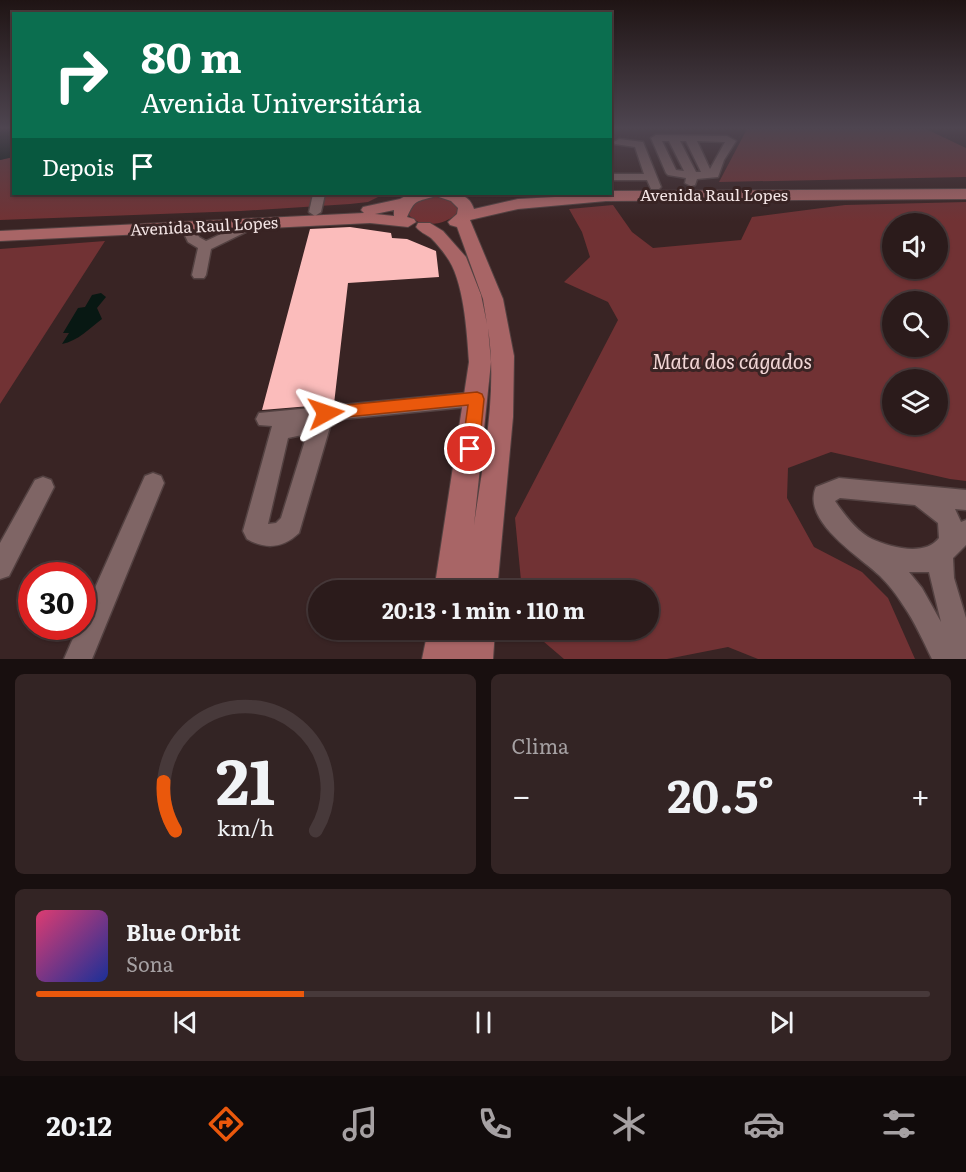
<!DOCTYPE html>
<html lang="pt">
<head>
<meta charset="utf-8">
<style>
	body { margin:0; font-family:Literata,serif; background:#332424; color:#f1f3f6; height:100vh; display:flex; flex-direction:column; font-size:22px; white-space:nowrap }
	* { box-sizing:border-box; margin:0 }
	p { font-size:20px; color:#a6a1a3 }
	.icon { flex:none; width:33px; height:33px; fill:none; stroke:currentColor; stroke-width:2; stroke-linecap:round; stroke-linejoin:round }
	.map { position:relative; height:659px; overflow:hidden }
	.panel { display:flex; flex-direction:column; gap:15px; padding:15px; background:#180f0f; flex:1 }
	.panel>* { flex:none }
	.top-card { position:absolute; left:12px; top:12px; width:600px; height:183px; border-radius:0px; box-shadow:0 2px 4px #0004,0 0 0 2px #47393a; background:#0b6e4f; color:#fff; overflow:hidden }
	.buttons { position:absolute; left:882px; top:213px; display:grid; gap:12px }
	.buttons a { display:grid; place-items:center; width:66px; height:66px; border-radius:50%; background:#2b1b1b; box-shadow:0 2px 4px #0004,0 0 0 2px #47393a; font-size:30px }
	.speed { position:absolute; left:18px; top:562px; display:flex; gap:12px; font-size:30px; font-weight:700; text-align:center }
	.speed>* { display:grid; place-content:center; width:78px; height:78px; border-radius:50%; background:#2b1b1b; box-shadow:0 2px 4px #0004,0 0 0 2px #47393a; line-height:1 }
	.speed .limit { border:9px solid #d22; background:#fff; color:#111 }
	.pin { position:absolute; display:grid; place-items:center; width:51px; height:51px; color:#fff; margin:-26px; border:3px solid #fff; border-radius:50%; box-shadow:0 2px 6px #0007 }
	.me { position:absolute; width:66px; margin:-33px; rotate:85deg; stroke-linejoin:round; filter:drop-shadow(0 0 4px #0008) }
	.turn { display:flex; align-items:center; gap:21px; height:126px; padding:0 30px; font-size:27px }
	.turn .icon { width:78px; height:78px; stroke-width:2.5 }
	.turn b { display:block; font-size:42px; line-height:51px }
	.then { display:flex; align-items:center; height:57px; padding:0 30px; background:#0003; gap:12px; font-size:22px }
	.big { font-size:45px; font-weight:700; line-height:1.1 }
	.panel .card { flex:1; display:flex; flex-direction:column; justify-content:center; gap:9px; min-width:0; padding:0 21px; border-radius:9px; background:#332424 }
	.panel .dial { align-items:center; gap:0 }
	.dial svg { height:156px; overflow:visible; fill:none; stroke:#47393a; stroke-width:7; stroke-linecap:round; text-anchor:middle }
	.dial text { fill:#f1f3f6; stroke:none }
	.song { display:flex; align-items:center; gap:18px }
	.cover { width:72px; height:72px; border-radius:9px; background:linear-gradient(135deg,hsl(340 70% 55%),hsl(230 70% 35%)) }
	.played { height:6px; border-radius:3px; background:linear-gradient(90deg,#ea580c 30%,#47393a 30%) }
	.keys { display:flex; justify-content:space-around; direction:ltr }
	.heat { display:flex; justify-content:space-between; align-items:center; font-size:33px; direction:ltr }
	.panel .tiles { flex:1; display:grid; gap:15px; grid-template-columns:1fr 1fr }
	.card:last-child { grid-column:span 2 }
	.trip { position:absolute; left:308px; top:580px; width:351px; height:60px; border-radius:30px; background:#2b1b1b; box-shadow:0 2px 4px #0004,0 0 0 2px #47393a; font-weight:700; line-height:60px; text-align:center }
	.dock { display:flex; height:96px; justify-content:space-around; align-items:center; background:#110b0b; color:#a6a1a3 }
	.dock .icon { width:42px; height:42px }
	.dock .on { color:#ea580c }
	.dock b { font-size:27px; color:#f1f3f6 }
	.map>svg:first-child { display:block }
	.green { fill:#713234; fill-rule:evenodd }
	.water { fill:#081813 }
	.building { fill:#fbbcbb }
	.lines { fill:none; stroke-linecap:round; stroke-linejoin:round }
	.minor-casing { stroke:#534141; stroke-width:3 }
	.major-casing { stroke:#534141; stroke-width:2 }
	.minor { fill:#7f6565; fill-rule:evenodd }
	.major { fill:#a86566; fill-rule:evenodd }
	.route { fill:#ea580c; stroke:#983908; stroke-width:1.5 }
	.labels { text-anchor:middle; stroke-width:6; stroke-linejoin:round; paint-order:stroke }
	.far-street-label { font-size:16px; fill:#f4e5e5; stroke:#392424 }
	.park-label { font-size:20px; font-style:italic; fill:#f2d6d6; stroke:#392424 }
</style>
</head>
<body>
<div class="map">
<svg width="966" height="659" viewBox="0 0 966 659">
	<rect width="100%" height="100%" fill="#392424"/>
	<!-- green -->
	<path class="green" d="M 747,129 L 926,129 L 966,148 L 966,177 L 719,182 Z
		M 13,157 L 14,194 L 384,194 L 368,202 L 350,204 L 241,211 L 0,220 L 0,160 Z
		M 434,196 L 456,202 L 459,212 C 446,225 421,230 408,214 L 411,203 Z
		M 966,202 L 966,481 L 950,479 L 831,452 L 788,468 L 787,498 L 814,547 L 862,572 L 888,598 L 915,659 L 758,659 L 728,647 L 667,659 L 564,659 L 530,630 L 648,630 L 648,591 L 522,591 L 515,518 L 618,320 L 608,302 L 564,282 L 590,257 L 582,232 L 569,209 L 613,205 L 632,232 L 653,248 L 741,240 L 752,217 L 845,205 ZM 892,224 L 938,224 L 938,268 L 892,268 ZM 892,302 L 938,302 L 938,346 L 892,346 ZM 892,380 L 938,380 L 938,424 L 892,424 Z
		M 105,241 L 0,404 L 0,249 Z"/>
	<!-- water -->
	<path class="water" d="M 0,129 L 14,129 L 13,157 L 0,160 Z
		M 101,293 L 106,297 L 97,308 L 102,319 C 90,328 78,341 62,344 L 69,333 L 63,333 L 78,308 L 85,307 L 92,295 Z"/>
	<!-- building -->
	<path class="building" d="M 350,227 L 391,233 L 392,238 L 407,239 L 436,251 L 439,277 L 348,283 L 334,404 L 262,410 L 310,229 Z"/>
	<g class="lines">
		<!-- minor casing -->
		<g class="minor-casing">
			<path id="minor" d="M 656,135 L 727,136 L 736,141 L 724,160 L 718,177 L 697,179 L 695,185 L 691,186 L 685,183 L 686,178 L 668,175 L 666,173 L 651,138 ZM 662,141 L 669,141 L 684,171 L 676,170 ZM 680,141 L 686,141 L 701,172 L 696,172 ZM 697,141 L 725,142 L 710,169 Z
				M 619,139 L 643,142 L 661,187 L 659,189 L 651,189 L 647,180 L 610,180 L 610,174 L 644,174 L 635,147 L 615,144 L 614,142 Z
				M 313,194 L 325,194 L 321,212 L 315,216 L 309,212 Z
				M 253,219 L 259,223 L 258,226 L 211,249 L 206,275 L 204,278 L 194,278 L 192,275 L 198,248 L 188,242 L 181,227 L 183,224 L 193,224 L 199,237 L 206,241 Z
				M 477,392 L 484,394 L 486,399 L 484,404 L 477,406 L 332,420 L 299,533 C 283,548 266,550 247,539 L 243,531 L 272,426 L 259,425 L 256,419 L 259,413 ZM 307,434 L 281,518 L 276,523 L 268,524 L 288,438 Z
				M 153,473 L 161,476 L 164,483 L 92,659 L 64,659 L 78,627 L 82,627 L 82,617 L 145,476 Z
				M 43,477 L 51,480 L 54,487 L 9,576 L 0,579 L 0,543 L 35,480 Z
				M 839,478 L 966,490 L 966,510 L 955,509 L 961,522 L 966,520 L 966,545 L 953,558 L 954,578 L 966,618 L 966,659 L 932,659 C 923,641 915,622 903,605 C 897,595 888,584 880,576 C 859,556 801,521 816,487 ZM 840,498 L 915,505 L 938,523 L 939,538 C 925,557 890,547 872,539 C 857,532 844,514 835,501 ZM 909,572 L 929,572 L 941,622 L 922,588 Z"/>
		</g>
		<!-- major casing -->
		<g class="major-casing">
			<path id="major" d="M 966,189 L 966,199 L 606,201 L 518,209 L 470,220 L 503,299 L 514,356 L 513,417 L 497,591 L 434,591 L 469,362 C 467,333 464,279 446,256 C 442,250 436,243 431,238 C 425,234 420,232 416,227 L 418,223 L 430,223 L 443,231 L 466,257 L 481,295 L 487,324 L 483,299 L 457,227 L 450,225 L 448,222 L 457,214 L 458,208 L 451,201 L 439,197 L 437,194 C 453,194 468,191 474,209 L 518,199 L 610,194 L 610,191 ZM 488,328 C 498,393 483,461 474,525 L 491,362 Z
				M 409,194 L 436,194 L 433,197 C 415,202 415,200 407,217 L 414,219 L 416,222 L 408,227 L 370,223 L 0,241 L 0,231 L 364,213 L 361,210 L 363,207 L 400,199 ZM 394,210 L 394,216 L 375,214 Z
				M 428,630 L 495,630 L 493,659 L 422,659 Z"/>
		</g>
		<!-- minor -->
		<use href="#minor" class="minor"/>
		<!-- major -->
		<use href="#major" class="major"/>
	</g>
	<!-- sky -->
	<linearGradient id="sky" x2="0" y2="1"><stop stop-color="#1f1414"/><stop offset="0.58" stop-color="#4e4550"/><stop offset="1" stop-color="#4e4550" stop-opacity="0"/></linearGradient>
	<rect width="966" height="221" fill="url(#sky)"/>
	<!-- route -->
	<path class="route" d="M 477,392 L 482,394 L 484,399 L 479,449 L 476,454 L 470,456 L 464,454 L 462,449 L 468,405 L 326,419 L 320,418 L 318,413 L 320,409 L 326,407 Z"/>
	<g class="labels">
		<!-- far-street labels -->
		<g class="far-street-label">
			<text x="714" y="201">Avenida Raul Lopes</text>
			<text transform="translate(204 226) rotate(-3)" y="6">Avenida Raul Lopes</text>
		</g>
		<!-- park labels -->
		<g class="park-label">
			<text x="732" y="369">Mata dos cágados</text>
		</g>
	</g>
</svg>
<div class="buttons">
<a><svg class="icon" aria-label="sound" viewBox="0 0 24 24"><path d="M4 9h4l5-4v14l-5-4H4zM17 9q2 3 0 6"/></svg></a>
<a><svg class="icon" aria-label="search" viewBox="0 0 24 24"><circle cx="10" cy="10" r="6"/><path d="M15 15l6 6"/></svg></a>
<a><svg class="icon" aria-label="layers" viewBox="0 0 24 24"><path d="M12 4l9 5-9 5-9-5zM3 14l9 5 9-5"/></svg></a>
</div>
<div class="speed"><div class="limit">30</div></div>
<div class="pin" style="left:470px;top:449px;background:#d93025"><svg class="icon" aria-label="arrive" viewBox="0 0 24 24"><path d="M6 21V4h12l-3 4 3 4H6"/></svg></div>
<svg class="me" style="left:326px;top:413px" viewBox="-20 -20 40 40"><path d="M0-17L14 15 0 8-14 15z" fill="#ea580c" stroke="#fff" stroke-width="4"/></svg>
<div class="trip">20:13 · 1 min · 110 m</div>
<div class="top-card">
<div class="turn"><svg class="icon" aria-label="right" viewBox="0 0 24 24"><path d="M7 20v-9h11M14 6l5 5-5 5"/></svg><div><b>80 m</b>Avenida Universitária</div></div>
<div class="then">Depois<svg class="icon" aria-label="arrive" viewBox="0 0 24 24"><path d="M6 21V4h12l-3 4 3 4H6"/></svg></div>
</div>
</div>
<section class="panel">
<div class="tiles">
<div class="card dial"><svg viewBox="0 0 100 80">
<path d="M14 69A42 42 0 1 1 86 69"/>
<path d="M14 69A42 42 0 0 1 8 44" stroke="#ea580c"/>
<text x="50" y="56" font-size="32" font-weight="700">21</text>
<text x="50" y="72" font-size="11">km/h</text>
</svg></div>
<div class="card"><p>Clima</p>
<div class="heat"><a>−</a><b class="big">20.5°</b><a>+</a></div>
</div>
<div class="card">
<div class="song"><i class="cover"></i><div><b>Blue Orbit</b><p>Sona</p></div></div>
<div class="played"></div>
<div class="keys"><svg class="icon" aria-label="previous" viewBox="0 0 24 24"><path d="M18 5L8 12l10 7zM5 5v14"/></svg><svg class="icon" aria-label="pause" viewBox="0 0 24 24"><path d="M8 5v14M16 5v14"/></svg><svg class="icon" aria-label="next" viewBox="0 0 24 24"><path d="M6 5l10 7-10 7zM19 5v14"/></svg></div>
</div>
</div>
</section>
<nav class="dock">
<b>20:12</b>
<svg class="icon on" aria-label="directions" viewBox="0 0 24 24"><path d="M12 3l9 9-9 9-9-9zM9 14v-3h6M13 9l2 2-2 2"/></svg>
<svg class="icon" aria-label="music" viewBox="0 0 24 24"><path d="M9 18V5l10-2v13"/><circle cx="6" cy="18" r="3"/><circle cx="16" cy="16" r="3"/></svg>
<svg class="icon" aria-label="phone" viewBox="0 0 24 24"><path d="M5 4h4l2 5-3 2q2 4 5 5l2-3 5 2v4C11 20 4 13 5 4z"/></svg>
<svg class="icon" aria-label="climate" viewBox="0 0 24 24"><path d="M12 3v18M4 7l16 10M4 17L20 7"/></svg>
<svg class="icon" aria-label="car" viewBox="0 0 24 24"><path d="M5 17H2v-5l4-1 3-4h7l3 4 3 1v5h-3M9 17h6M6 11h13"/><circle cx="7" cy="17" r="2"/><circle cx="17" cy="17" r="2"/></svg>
<svg class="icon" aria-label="filters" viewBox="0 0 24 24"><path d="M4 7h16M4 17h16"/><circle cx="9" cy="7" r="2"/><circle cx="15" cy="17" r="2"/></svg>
</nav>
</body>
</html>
